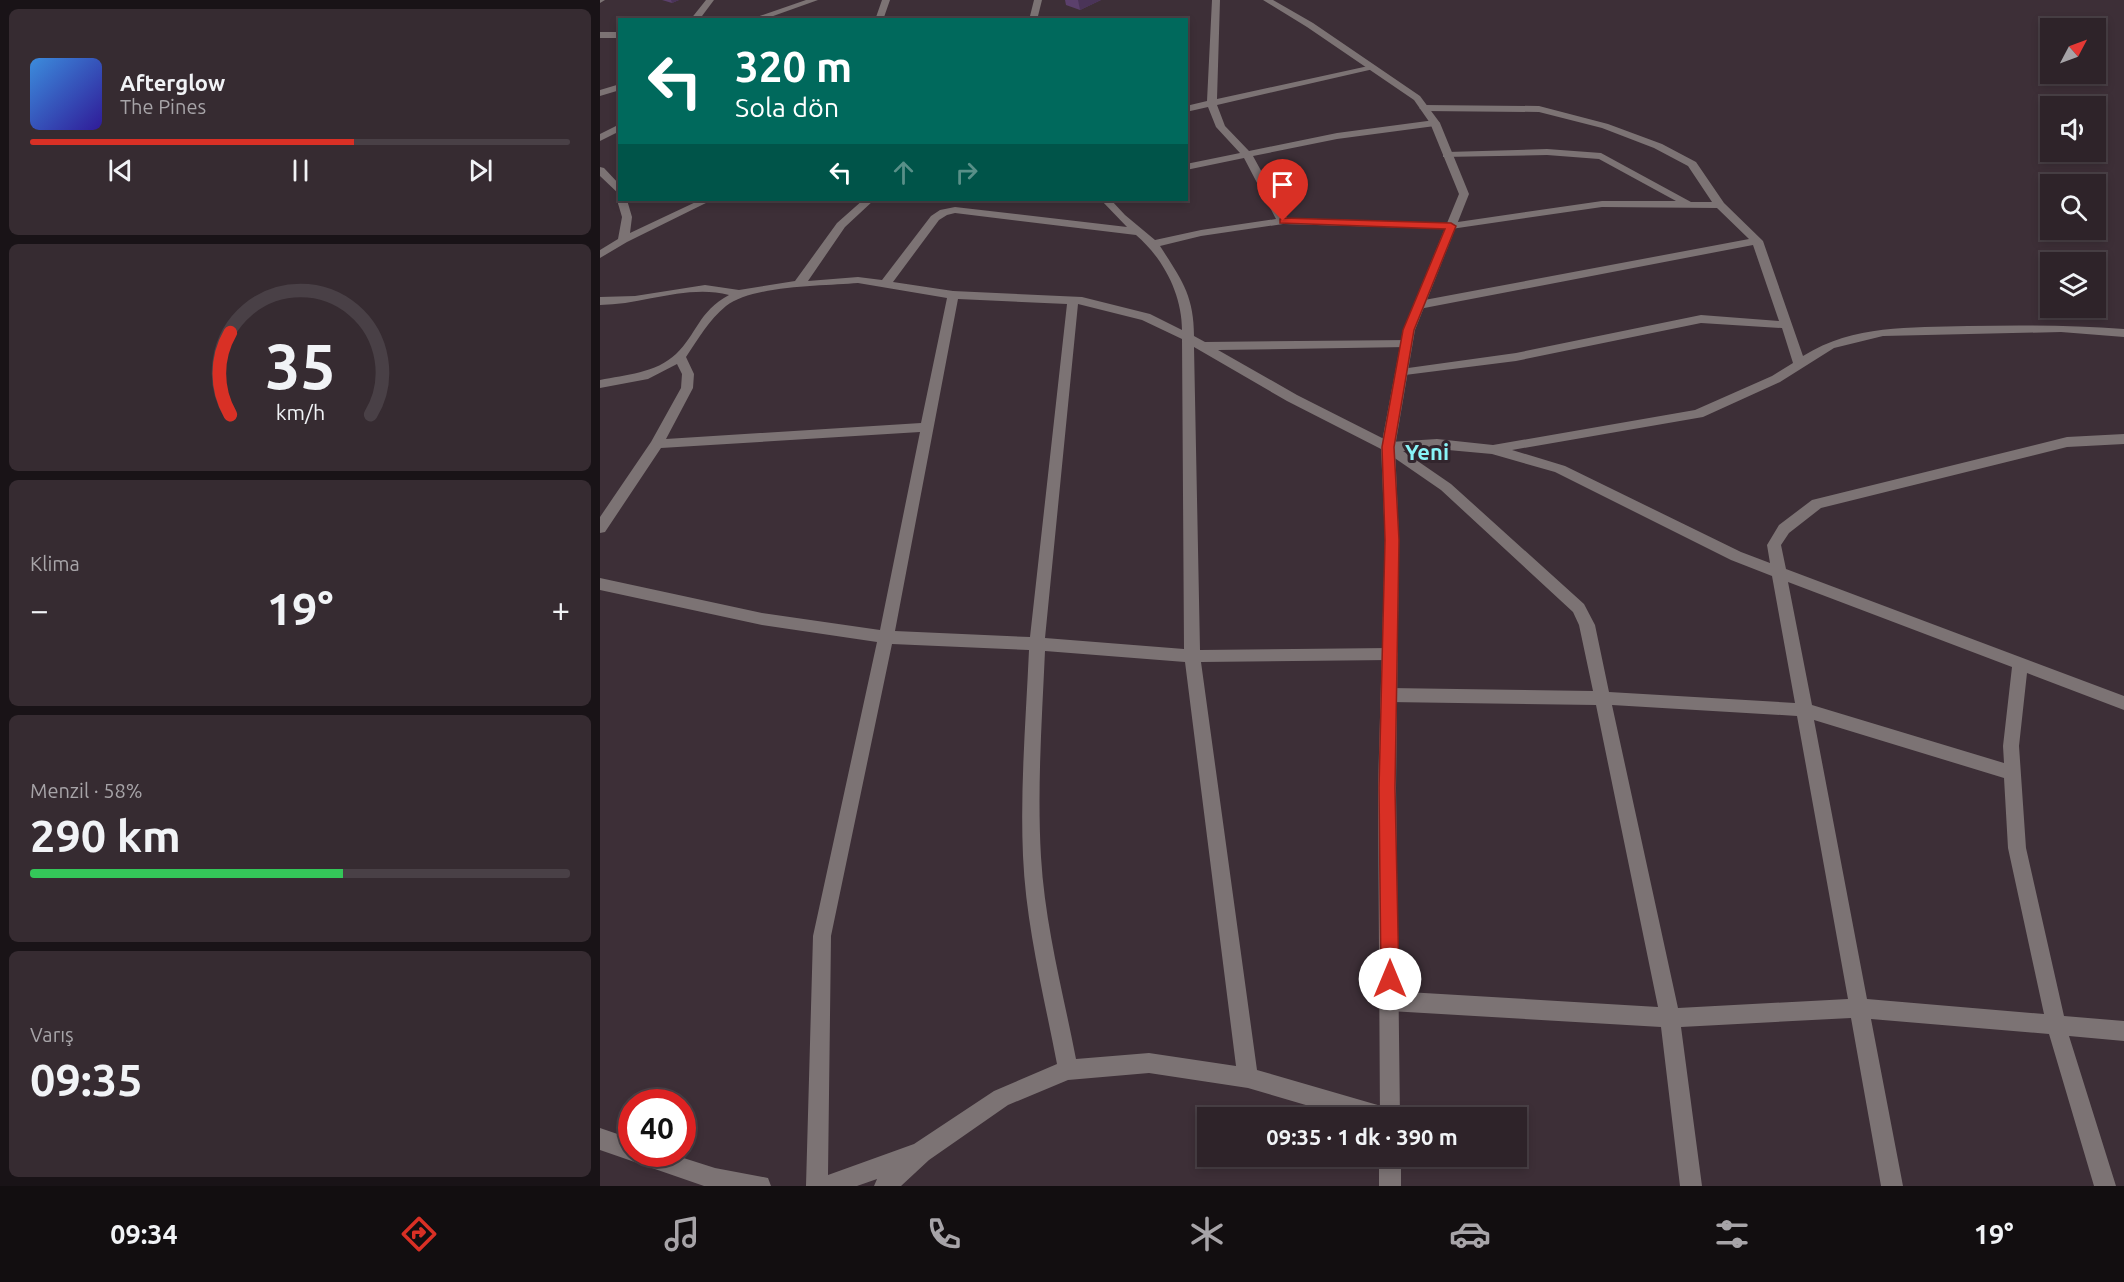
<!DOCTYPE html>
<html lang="tr">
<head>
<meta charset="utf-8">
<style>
	body { margin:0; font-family:Ubuntu,sans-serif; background:#362b31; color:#f1f3f6; height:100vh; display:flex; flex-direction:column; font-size:22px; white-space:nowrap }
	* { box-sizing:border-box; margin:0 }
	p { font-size:20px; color:#a7a4a8 }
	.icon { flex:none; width:33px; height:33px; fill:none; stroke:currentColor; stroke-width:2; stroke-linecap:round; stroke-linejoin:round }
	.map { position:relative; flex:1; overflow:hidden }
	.sheet { display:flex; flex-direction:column; gap:9px; padding:9px; background:#191317; width:600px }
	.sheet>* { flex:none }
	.top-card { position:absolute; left:18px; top:18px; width:570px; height:183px; border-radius:0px; box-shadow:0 3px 9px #0003,0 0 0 2px #494046; background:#00695c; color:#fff; overflow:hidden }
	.needle { width:39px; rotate:49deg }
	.controls { position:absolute; left:1440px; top:18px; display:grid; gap:12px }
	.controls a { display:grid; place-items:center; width:66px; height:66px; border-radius:0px; background:#2e2329; box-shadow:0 3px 9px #0003,0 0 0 2px #494046; font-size:30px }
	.speed { position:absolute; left:18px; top:1089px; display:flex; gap:12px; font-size:30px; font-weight:700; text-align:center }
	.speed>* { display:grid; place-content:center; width:78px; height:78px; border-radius:50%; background:#2e2329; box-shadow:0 3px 9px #0003,0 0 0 2px #494046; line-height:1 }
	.speed .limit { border:9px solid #d22; background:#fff; color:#111 }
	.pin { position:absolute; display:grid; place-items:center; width:51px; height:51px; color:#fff; margin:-62px -26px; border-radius:50% 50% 50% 0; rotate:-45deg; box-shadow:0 0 6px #0007 }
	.pin .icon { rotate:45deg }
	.me { position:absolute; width:66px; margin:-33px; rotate:0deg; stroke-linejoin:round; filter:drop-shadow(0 0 4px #0008) }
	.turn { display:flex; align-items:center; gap:21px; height:126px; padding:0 18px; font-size:27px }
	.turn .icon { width:78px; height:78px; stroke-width:2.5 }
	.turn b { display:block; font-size:42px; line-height:51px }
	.lanes { display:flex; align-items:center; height:57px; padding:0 18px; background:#0003; justify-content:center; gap:30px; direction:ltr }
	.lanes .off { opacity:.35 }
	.big { font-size:45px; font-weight:700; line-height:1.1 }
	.sheet .card { flex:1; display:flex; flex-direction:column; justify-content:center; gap:9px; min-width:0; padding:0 21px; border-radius:9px; background:#362b31 }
	.sheet .dial { align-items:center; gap:0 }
	.dial svg { height:156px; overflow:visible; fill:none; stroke:#494046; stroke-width:7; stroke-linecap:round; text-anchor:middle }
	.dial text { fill:#f1f3f6; stroke:none }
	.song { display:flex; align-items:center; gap:18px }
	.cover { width:72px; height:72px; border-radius:9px; background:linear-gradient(135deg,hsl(210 70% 55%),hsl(250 70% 35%)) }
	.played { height:6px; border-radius:3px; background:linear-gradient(90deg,#d93025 60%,#494046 60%) }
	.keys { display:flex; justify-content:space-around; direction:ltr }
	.heat { display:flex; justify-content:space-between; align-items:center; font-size:33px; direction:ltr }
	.charge { height:9px; border-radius:4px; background:linear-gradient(90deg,#34c759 58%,#494046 0) }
	.trip { position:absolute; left:597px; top:1107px; width:330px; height:60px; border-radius:0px; background:#2e2329; box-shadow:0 3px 9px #0003,0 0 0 2px #494046; font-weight:700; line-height:60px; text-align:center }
	.menu { display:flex; height:96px; justify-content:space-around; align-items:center; background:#120e10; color:#a7a4a8 }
	.menu .icon { width:42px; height:42px }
	.menu .active { color:#d93025 }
	.menu b { font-size:27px; color:#f1f3f6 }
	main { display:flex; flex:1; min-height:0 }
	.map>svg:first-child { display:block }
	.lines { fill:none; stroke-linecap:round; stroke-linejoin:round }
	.minor { fill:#7c7374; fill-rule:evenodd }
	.tertiary { fill:#7c7374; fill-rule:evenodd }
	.wall { fill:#5b406c }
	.shaded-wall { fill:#4a3458 }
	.route { fill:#d93025; stroke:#8d1f18; stroke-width:1.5 }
	.labels { text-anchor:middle; stroke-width:6; stroke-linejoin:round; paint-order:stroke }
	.district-label { font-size:22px; font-weight:bold; fill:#88f4f7; stroke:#32252d }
</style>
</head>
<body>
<main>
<section class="sheet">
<div class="card">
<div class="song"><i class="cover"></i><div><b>Afterglow</b><p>The Pines</p></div></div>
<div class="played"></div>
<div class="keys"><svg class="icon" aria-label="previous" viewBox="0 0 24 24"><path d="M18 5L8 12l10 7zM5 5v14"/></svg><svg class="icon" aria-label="pause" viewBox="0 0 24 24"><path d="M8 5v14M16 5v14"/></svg><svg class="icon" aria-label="next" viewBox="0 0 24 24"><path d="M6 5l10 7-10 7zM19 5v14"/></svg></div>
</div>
<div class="card dial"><svg viewBox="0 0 100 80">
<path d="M14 69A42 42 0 1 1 86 69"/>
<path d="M14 69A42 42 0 0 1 14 27" stroke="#d93025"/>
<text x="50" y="56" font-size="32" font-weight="700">35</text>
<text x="50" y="72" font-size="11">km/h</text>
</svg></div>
<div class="card"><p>Klima</p>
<div class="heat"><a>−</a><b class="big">19°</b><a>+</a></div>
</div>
<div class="card"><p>Menzil · 58%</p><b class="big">290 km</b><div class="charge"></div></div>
<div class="card"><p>Varış</p><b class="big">09:35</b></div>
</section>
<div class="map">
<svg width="1524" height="1186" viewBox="0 0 1524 1186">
	<rect width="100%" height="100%" fill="#3d2f37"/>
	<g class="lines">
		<!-- minor -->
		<path class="minor" d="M 0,0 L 5,0 L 0,3 Z
			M 106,0 L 114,0 L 99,20 L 90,20 Z
			M 206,0 L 218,0 L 162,20 L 148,20 Z
			M 282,0 L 290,0 L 283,20 L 275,20 Z
			M 434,0 L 442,0 L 437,20 L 429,20 Z
			M 612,0 L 620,0 L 617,99 L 773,65 L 778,68 L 617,105 L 625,126 L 649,151 L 737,133 L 835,120 L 840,123 L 835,126 L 737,139 L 653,156 L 687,218 L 851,223 L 1002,201 L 1076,201 L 999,159 L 947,155 L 843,157 L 843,153 L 847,152 L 947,149 L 1001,153 L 1091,202 L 1112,202 L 1088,166 L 1054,148 L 1002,128 L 939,112 L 824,111 L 819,108 L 824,105 L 939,106 L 1008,124 L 1062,144 L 1096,162 L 1124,203 L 1163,241 L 1203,356 C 1255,324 1309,328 1368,326 C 1420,325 1472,325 1524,329 L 1524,337 L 1461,332 L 1283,336 L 1234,348 L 1180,382 L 1103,417 L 912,450 L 965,466 L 1141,552 L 1170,563 L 1167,545 L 1179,525 L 1212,500 L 1467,437 L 1524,434 L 1524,444 L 1467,447 L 1221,508 L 1189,533 L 1181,545 L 1186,569 L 1524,696 L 1524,710 L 1427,673 L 1419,746 L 1426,848 L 1464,1016 L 1524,1021 L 1524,1041 L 1469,1036 L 1516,1186 L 1494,1186 L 1449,1034 L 1271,1019 L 1303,1186 L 1281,1186 L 1251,1018 L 1081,1027 L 1102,1186 L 1080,1186 L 1061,1027 L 790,1011 L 783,1008 L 780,1001 L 783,994 L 790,991 L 1058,1007 L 996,705 L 789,702 L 783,700 L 781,695 L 783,690 L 789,688 L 993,691 L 979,625 L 973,612 L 841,490 L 783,450 L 687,401 L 594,347 L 600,650 L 790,648 L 796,649 L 798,654 L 796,659 L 790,660 L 601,662 L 657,1070 L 788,1108 L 795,1111 L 798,1118 L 750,1118 L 648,1088 L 549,1073 L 468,1080 L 408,1105 L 329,1160 L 301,1186 L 274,1186 L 277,1179 L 257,1186 L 206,1186 L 213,936 L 277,642 L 162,625 L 0,590 L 0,578 L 162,613 L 280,630 L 320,432 L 61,448 L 5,532 L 0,533 L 0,517 L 51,442 L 81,388 L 82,374 L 77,364 L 48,379 L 0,388 L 0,380 C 25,375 56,373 76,354 C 97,334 98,312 129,295 C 87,284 42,305 0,305 L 0,297 L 35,296 L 105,285 L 139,290 L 195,281 L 237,223 L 263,200 L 274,200 L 245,227 L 208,281 L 258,277 L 282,280 L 331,216 L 340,210 L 355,207 L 527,227 L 501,200 L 511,200 L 525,215 L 555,240 L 601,230 L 676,219 L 644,158 L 586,170 L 586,164 L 640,153 L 616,127 L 608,107 L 586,112 L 586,106 L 607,101 ZM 1002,207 L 1117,208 L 1149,239 L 819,301 L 813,305 L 819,309 L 1153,245 L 1179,321 L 1101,315 L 916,353 L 801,369 L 795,373 L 797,376 L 916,361 L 1101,323 L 1182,328 L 1193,363 L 1172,376 L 1095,410 L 893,445 L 837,439 L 790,442 L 697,395 L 618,350 L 807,347 L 811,346 L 811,340 L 605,342 L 594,336 C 594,295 581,279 560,246 L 601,236 L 683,224 L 851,229 ZM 355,213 L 536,235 C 563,258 582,294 582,330 L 550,314 L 482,297 L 353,291 L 293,282 L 339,220 L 347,215 ZM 258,283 L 347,298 L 321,423 L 66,439 L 93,388 L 94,374 L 86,357 C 98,339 109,320 126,306 C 153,285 224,286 258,283 ZM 358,299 L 467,304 L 430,637 L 295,631 ZM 478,304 L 542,320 L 582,339 L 584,649 L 445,638 ZM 837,449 L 892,454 L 955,472 L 1131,560 L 1172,576 L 1195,703 L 1009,692 L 995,625 L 984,604 L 851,484 L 803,451 ZM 1188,582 L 1412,667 L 1403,746 L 1404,763 L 1212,705 ZM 292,644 L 429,650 C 426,718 420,788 423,856 C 426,926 444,996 457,1064 L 394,1091 L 314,1144 L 228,1175 L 231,936 ZM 445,651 L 585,662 L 636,1066 L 549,1053 L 476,1059 C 463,992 445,925 441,857 C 437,788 442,719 445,651 ZM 1012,705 L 1197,716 L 1248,999 L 1078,1008 ZM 1214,720 L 1404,778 L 1408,848 L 1444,1014 L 1267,999 Z
			M 0,32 L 20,32 L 20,38 L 0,38 Z
			M 20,84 L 20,90 L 0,96 L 0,90 Z
			M 20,124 L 20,131 L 0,141 L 0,134 Z
			M 0,167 L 4,168 L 20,185 L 20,195 L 0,176 Z
			M 20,197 L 20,200 L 27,200 L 32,217 L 30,233 L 100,200 L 112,200 L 27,242 L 0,258 L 0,250 L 18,239 L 22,217 L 17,200 Z
			M 0,1128 L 32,1139 L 32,1154 L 71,1154 L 115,1168 L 168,1178 L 171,1186 L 104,1186 L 0,1150 Z"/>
		<!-- tertiary -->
		<path class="tertiary" d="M 663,0 L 673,0 L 713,23 L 820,96 L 840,123 L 869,194 L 815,330 L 795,447 L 799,540 L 796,788 L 800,1118 L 780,1118 L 778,788 L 785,540 L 781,447 L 803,330 L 859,194 L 830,123 L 814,100 L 707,27 Z
			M 779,1156 L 801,1156 L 801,1186 L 779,1186 Z"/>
	</g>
	<!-- wall -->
	<path class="wall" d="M 62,0 L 79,0 L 72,3 Z
		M 465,0 L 501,0 L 480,10 L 466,5 Z"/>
	<!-- shaded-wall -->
	<path class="shaded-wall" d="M 71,0 L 79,0 L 72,3 Z
		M 478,0 L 501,0 L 480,10 Z"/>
	<!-- route -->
	<path class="route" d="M 683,218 L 851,223 L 856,226 L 814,330 L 794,447 L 799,540 L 795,788 L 799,979 L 796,985 L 790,987 L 784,985 L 781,979 L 779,788 L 785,540 L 782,447 L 803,330 L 845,229 L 680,223 L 680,219 Z"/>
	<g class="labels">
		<!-- district labels -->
		<g class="district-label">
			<text x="827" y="460">Yeni</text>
		</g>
	</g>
</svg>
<div class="controls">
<a><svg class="needle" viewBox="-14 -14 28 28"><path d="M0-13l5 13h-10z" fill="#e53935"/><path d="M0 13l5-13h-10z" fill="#a7a4a8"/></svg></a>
<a><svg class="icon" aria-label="sound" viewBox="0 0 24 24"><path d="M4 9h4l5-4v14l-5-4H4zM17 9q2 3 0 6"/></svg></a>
<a><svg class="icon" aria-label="search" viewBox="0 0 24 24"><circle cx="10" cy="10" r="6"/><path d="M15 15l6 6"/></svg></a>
<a><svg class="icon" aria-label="layers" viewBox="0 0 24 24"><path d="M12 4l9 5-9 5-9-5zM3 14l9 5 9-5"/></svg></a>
</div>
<div class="speed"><div class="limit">40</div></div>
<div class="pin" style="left:683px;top:221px;background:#d93025"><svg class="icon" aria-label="arrive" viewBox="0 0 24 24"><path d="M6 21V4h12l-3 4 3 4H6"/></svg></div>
<svg class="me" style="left:790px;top:979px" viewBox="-20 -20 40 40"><circle r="19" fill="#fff"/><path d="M0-13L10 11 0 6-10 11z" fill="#d93025"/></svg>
<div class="trip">09:35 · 1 dk · 390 m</div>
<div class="top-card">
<div class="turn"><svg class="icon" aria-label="left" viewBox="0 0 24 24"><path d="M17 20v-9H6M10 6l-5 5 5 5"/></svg><div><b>320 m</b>Sola dön</div></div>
<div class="lanes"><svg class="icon" aria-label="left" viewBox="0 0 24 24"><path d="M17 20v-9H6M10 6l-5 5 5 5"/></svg><svg class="icon off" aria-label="ahead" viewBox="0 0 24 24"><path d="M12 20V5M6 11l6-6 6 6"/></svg><svg class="icon off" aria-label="right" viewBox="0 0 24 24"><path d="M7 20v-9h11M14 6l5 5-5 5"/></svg></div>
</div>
</div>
</main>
<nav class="menu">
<b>09:34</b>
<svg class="icon active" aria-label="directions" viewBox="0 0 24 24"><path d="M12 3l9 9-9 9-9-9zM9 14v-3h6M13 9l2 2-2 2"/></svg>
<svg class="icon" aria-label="music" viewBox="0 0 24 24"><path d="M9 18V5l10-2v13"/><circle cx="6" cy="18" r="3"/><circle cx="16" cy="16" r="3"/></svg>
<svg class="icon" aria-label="phone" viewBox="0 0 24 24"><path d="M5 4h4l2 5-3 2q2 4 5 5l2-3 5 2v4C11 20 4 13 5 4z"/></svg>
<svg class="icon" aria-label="climate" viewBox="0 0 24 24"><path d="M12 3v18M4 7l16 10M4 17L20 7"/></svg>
<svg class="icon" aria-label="car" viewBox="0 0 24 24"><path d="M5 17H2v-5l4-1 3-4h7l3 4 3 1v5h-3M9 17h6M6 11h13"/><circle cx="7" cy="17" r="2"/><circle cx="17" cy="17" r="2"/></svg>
<svg class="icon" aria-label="filters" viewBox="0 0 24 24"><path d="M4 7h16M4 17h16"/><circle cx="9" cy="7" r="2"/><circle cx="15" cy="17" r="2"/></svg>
<b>19°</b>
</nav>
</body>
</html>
